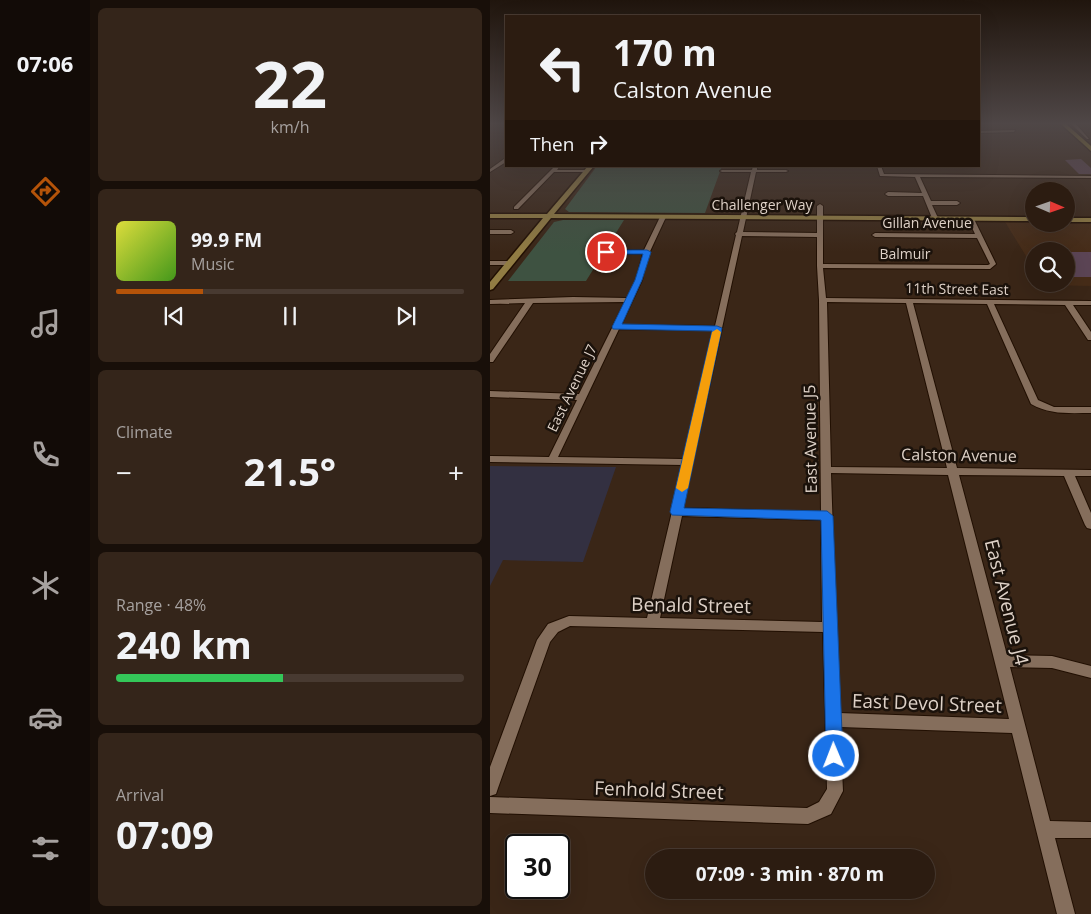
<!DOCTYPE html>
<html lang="en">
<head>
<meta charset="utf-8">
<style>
	body { margin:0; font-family:"Open Sans",sans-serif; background:#34251a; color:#f1f3f6; height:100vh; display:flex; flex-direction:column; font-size:19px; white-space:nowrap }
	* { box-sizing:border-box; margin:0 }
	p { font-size:16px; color:#a6a19f }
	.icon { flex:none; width:28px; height:28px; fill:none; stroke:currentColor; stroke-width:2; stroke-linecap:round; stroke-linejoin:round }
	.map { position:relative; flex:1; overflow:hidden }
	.details { display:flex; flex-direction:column; gap:8px; padding:8px; background:#180f09; width:400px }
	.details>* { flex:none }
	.hud { position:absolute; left:15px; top:15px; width:475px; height:152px; border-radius:0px; box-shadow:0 5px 20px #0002,0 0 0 1px #483a31; background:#2c1c11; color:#f1f3f6; overflow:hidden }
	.needle { width:32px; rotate:92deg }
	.buttons { position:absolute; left:535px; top:182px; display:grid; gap:10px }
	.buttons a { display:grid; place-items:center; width:50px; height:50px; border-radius:50%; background:#2c1c11; box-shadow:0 5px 20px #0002,0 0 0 1px #483a31; font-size:25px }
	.speed { position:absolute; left:15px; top:834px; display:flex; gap:10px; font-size:25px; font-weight:700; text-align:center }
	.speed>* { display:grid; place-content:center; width:65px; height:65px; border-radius:50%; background:#2c1c11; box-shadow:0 5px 20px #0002,0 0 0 1px #483a31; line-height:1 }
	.speed .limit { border:2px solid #111; border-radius:8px; background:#fff; color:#111 }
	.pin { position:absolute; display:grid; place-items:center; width:42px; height:42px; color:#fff; margin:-21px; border:2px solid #fff; border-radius:50%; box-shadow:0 1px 5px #0007 }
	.me { position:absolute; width:55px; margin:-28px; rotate:359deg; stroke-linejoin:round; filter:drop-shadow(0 0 4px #0008) }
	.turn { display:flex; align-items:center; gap:18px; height:105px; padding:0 25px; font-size:22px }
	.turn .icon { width:65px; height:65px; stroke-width:2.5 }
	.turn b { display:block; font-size:35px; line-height:42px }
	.then { display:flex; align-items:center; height:48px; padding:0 25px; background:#0003; gap:10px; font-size:19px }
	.big { font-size:38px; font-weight:700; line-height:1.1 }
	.details .card { flex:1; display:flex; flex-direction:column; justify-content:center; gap:8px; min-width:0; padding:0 18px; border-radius:8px; background:#34251a }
	.details .dial { align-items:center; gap:0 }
	.dial b { font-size:65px; line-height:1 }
	.song { display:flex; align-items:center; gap:15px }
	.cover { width:60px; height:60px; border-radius:8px; background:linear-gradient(135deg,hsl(60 70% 55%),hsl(100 70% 35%)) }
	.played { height:5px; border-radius:2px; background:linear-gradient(90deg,#b45309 25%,#483a31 25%) }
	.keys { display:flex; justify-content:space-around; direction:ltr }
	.heat { display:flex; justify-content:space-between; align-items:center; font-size:28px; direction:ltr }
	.charge { height:8px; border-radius:4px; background:linear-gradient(90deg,#34c759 48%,#483a31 0) }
	.trip { position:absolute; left:155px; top:849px; width:290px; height:50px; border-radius:25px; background:#2c1c11; box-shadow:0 5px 20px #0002,0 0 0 1px #483a31; font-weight:700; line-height:50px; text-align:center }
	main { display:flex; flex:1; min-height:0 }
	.tab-bar { display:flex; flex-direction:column; width:90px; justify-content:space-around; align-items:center; background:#120b07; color:#a6a19f }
	.tab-bar .icon { width:35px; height:35px }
	.tab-bar .current { color:#b45309 }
	.tab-bar b { font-size:22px; color:#f1f3f6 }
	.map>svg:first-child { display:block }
	.built { fill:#462c18 }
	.education { fill:#333041 }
	.green { fill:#3e5241 }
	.building { fill:#5c4555 }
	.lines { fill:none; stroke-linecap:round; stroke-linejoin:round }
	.street-casing { stroke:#210f02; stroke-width:2 }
	.secondary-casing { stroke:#210f02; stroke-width:3 }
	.primary-casing { stroke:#210f02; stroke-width:3 }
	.street { fill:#856e5c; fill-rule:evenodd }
	.secondary { fill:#917c43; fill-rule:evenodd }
	.primary { fill:#9d8a2a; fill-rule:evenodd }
	.route { fill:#1a73e8; stroke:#114b97 }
	.slow { fill:#f59e0b }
	.labels { text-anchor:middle; stroke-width:5; stroke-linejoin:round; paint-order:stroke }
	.far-street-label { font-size:14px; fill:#ded1c7; stroke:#1b120b }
	.street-label { font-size:16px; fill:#ded1c7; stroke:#1b120b }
	.near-street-label { font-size:19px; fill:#ded1c7; stroke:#1b120b }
</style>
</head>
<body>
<main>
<nav class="tab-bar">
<b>07:06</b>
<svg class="icon current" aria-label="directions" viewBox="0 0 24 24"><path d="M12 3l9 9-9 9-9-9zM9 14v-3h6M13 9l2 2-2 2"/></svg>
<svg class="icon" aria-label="music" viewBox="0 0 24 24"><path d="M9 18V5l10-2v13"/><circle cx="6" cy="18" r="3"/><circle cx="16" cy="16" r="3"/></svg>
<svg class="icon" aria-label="phone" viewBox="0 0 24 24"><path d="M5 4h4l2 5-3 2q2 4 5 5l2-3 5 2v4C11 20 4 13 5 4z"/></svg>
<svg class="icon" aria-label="climate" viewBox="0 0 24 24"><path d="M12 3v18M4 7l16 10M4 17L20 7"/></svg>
<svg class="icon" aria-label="car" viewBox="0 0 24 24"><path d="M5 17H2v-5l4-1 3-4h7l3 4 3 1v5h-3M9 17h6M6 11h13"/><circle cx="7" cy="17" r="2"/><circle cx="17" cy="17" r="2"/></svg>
<svg class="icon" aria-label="filters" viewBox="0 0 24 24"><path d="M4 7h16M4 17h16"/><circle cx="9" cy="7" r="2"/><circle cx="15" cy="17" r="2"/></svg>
</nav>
<section class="details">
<div class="card dial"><b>22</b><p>km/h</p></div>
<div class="card">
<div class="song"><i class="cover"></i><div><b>99.9 FM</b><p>Music</p></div></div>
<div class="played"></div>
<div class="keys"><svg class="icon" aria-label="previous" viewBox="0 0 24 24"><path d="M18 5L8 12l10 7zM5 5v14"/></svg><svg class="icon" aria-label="pause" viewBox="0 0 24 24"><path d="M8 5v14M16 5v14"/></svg><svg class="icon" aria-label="next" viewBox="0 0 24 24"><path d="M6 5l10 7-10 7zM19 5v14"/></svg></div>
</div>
<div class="card"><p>Climate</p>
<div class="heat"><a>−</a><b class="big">21.5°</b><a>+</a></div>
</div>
<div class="card"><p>Range · 48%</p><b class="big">240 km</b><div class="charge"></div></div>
<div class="card"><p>Arrival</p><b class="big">07:09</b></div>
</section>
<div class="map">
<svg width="601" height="914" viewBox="0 0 601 914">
	<rect width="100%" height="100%" fill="#3a2617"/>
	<!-- built -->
	<path class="built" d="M 515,222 L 601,223 L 601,286 L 554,285 L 553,284 L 576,284 L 576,251 L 544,251 L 544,269 Z"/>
	<!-- education -->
	<path class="education" d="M 0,466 L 126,467 L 93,562 L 13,560 L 0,586 Z"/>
	<!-- green -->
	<path class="green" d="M 107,166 L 232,166 L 215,213 L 79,212 L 75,209 Z
		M 73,220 L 134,220 L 96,281 L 18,281 L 64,222 Z"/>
	<!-- building -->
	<path class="building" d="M 591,159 L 601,168 L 601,174 L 589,174 L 575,160 Z
		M 576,252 L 601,252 L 601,277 L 581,277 L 576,270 Z"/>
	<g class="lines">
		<!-- street casing -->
		<g class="street-casing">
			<path id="street" d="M 581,124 L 586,124 L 599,139 L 597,139 Z
				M 525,130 L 524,132 L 489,133 L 489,131 Z
				M 14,159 L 16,159 L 16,162 L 0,172 L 0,169 Z
				M 65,166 L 70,166 L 67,170 L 97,170 L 99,171 L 97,172 L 64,172 L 28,209 L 24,209 L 24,207 Z
				M 263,166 L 267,166 L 267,170 L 296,170 L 298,171 L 296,172 L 266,172 L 253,232 L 327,233 L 327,206 L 330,204 L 333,206 L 333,264 L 498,265 L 500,264 L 487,238 L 385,237 L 382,235 L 385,233 L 485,234 L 478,219 L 481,217 L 484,219 L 506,264 L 500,269 L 333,268 L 336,298 L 601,301 L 601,305 L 583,305 L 601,332 L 601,340 L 598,340 L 575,305 L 504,304 L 548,400 L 564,407 L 601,407 L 601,413 C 580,413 560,415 541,404 L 497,304 L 423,303 L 467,468 L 601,470 L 601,476 L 585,476 L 601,513 L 601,529 L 597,528 L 595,525 L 574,476 L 469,475 L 517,655 L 562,656 L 601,666 L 601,678 L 562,668 L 520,667 L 560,821 L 601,822 L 601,838 L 565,838 L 585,914 L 567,914 L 522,733 L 350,727 L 353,791 L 341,814 L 318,824 L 0,813 L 0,797 L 317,808 L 329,802 L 337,789 L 333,632 L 80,626 L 68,632 L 60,642 L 8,788 L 6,794 L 0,796 L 0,767 L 47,640 L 58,624 L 79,616 L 157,618 L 193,465 L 0,462 L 0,456 L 59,457 L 87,400 L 0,397 L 0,391 L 89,394 L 135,302 L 43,303 L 3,362 L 0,362 L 0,354 L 35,303 L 0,304 L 0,300 L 83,297 L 137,298 L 146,280 L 153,254 L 116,254 L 113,252 L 116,250 L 154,250 L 170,217 L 173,215 L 176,217 L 156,260 L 152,280 L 131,325 L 225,326 L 246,235 L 245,234 L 247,232 L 261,172 L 232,172 L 230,171 L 232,170 L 262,170 ZM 252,236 L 327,237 L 327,266 L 329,300 L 331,512 L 193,508 ZM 337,302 L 416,303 L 457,468 L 341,467 ZM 129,329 L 224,330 L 194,459 L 68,457 ZM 341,473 L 458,475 L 519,719 L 349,713 ZM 192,516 L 331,520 L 332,622 L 170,618 Z
				M 387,166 L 391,166 L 394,174 L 601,176 L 601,178 L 430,177 L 441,201 L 467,201 L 470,203 L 467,205 L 442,205 L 448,218 L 445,220 L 442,218 L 433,196 L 398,196 L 395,194 L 398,192 L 432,193 L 425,177 L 390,176 Z
				M 0,230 L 21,230 L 24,232 L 21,234 L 0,234 Z
				M 0,261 L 20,261 L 23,263 L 20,265 L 0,265 Z"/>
		</g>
		<!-- secondary casing -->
		<g class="secondary-casing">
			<path id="secondary" d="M 98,166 L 104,166 L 64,214 L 544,217 L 544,221 L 61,218 L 3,289 L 0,290 L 0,282 L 53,218 L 0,218 L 0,214 L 57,214 Z
				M 576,218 L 601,218 L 601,222 L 576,222 Z"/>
		</g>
		<!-- primary casing -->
		<g class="primary-casing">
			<path id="primary" d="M 571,124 L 576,124 L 601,146 L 601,151 Z"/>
		</g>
		<!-- street -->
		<use href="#street" class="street"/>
		<!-- secondary -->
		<use href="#secondary" class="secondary"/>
		<!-- primary -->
		<use href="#primary" class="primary"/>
	</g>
	<!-- sky -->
	<linearGradient id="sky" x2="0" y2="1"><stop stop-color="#20150d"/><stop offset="0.49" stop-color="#4f4747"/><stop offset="1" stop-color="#4f4747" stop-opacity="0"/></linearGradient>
	<rect width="601" height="252" fill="url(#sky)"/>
	<!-- route -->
	<path class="route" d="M 113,250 L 157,250 L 161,252 L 152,280 L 132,324 L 227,326 L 232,328 L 194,508 L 337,511 L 343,516 L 353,756 L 351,761 L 344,764 L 338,761 L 336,756 L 331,520 L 182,515 L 180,512 L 222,331 L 123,329 L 122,327 L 145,280 L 153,254 L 116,254 L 113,253 Z"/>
	<!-- slow -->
	<path class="slow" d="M 227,329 L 231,332 L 198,488 L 192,492 L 186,488 L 222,332 Z"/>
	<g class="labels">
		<!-- far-street labels -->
		<g class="far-street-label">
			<text x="272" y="210">Challenger Way</text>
			<text x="437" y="228">Gillan Avenue</text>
			<text x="415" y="259">Balmuir</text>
			<text transform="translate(467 289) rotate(1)" y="5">11th Street East</text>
			<text transform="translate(82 388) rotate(-64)" y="5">East Avenue J7</text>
		</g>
		<!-- street labels -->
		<g class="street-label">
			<text transform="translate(320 439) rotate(-91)" y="6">East Avenue J5</text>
			<text transform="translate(469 455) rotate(1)" y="6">Calston Avenue</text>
		</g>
		<!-- near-street labels -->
		<g class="near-street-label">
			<text transform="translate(517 602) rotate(76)" y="7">East Avenue J4</text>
			<text transform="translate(201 605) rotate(1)" y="7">Benald Street</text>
			<text transform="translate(437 703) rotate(2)" y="7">East Devol Street</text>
			<text transform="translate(169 790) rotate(2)" y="7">Fenhold Street</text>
		</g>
	</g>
</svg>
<div class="buttons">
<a><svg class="needle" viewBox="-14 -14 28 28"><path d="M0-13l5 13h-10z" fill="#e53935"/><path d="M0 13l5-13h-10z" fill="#a6a19f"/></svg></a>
<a><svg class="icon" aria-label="search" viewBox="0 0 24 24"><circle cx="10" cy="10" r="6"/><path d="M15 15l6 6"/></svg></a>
</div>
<div class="speed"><div class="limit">30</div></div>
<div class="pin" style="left:116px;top:252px;background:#d93025"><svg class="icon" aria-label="arrive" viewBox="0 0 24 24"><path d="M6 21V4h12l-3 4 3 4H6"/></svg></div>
<svg class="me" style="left:344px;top:756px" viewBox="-20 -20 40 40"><circle r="17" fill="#1a73e8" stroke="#fff" stroke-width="3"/><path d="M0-11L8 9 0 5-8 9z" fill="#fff"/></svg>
<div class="trip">07:09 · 3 min · 870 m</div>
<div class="hud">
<div class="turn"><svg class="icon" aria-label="left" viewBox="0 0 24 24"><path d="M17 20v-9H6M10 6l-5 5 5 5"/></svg><div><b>170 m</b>Calston Avenue</div></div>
<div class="then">Then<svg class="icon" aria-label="right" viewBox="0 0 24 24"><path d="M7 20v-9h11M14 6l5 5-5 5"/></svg></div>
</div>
</div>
</main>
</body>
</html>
